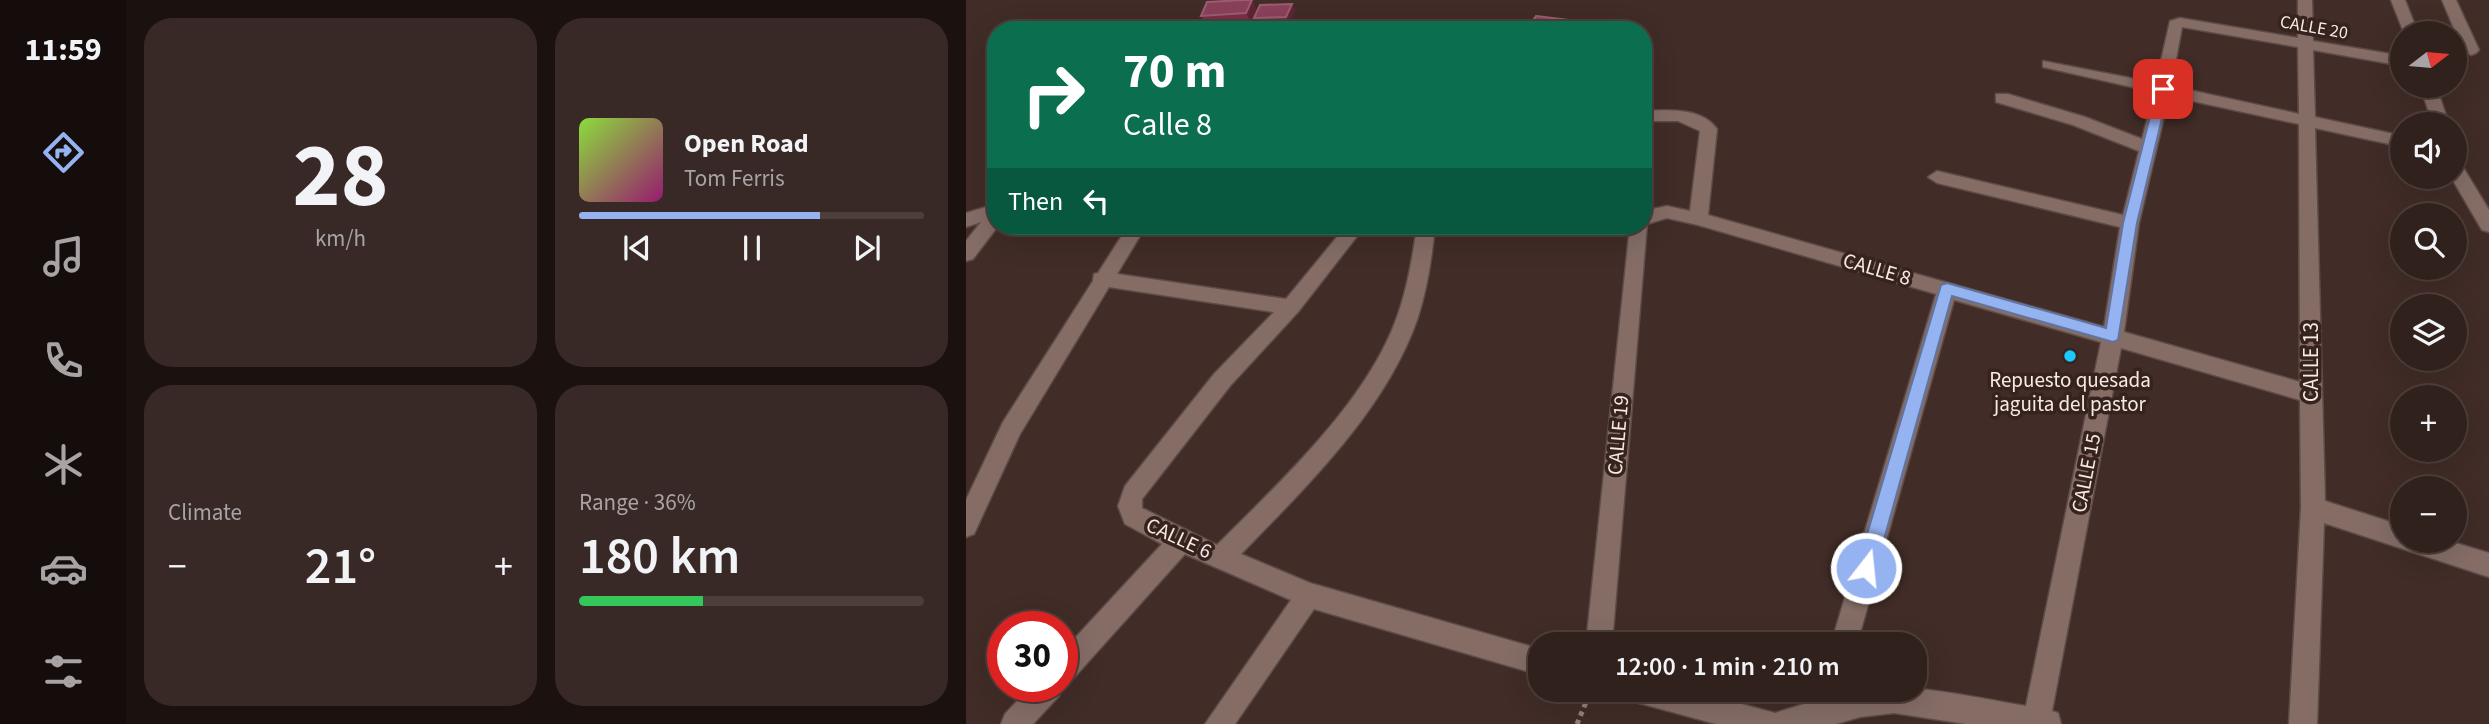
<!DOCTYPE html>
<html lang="en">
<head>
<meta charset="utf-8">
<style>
	body { margin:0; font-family:"Source Sans 3",sans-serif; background:#392926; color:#f1f3f6; height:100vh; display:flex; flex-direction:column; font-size:26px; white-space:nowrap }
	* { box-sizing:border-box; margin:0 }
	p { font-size:23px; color:#a8a3a4 }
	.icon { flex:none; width:38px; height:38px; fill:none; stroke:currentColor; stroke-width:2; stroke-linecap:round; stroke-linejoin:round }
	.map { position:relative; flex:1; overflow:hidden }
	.side { display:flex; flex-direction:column; gap:18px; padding:18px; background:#1b1210; width:840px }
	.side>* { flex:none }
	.banner { position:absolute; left:21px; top:21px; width:665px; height:214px; border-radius:28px; box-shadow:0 7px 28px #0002,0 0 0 2px #4c3e3b; background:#0b6e4f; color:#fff; overflow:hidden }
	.needle { width:46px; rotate:74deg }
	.buttons { position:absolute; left:1424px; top:21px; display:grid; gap:14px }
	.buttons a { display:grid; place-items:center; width:77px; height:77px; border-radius:50%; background:#31211d; box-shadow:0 7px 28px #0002,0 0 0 2px #4c3e3b; font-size:35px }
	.speed { position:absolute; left:21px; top:611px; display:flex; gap:14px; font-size:35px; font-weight:700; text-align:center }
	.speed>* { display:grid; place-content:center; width:91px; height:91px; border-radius:50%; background:#31211d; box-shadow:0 7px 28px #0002,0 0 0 2px #4c3e3b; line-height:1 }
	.speed .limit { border:10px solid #d22; background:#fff; color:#111 }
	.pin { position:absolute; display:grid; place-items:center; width:60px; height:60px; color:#fff; margin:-30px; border-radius:14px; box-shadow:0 4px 10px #0006 }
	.me { position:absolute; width:77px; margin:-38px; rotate:16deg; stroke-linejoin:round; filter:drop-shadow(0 0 5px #0008) }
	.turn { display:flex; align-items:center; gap:24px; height:147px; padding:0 21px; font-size:32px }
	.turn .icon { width:91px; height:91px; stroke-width:2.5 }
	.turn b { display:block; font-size:49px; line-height:60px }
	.then { display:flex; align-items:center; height:66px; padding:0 21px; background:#0003; gap:14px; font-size:26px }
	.big { font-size:52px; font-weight:600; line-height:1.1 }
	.side .tile { flex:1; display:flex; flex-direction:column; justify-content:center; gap:10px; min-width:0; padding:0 24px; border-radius:28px; background:#392926 }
	.side .dial { align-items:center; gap:0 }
	.dial b { font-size:91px; line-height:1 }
	.song { display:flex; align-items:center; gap:21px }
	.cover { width:84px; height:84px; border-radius:10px; background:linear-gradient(135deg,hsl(90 70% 55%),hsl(320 70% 35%)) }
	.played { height:7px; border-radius:4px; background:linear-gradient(90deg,#95b2f1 70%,#4c3e3b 70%) }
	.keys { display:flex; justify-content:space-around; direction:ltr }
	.heat { display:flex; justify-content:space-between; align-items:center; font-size:38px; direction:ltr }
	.charge { height:10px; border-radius:5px; background:linear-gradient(90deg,#34c759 36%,#4c3e3b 0) }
	.side .tiles { flex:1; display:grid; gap:18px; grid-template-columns:repeat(2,1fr) }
	.trip { position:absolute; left:562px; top:632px; width:399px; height:70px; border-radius:28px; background:#31211d; box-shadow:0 7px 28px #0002,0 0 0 2px #4c3e3b; font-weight:600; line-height:70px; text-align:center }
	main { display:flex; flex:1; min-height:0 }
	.dock { display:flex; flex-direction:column; width:126px; justify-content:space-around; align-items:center; background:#140d0c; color:#a8a3a4 }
	.dock .icon { width:49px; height:49px }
	.dock .on { color:#95b2f1 }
	.dock b { font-size:32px; color:#f1f3f6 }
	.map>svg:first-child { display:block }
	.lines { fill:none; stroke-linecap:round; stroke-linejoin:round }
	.minor-casing { stroke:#5d4b47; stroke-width:3 }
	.path { stroke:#92807b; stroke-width:5; stroke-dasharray:4.5 4.5; stroke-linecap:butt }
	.minor { fill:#856d66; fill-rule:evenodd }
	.wall { fill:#7c2d4a }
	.shaded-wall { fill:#5f2435 }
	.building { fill:#89415a; stroke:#9b5c70; stroke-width:2 }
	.route { fill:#95b2f1; stroke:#61749d; stroke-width:2 }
	.poi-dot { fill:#1acafc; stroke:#36231d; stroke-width:2.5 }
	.labels { text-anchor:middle; stroke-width:7; stroke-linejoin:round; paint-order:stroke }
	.far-street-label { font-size:18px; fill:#f7e9e5; stroke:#36231d }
	.street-label { font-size:21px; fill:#f7e9e5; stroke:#36231d }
	.poi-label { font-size:21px; fill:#f7e9e5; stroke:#36231d }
</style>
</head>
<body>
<main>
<nav class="dock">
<b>11:59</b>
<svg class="icon on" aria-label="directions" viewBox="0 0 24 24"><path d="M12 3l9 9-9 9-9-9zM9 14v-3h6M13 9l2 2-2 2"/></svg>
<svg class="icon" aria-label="music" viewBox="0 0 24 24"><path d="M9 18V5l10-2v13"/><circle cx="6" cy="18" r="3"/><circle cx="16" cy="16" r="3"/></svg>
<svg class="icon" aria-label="phone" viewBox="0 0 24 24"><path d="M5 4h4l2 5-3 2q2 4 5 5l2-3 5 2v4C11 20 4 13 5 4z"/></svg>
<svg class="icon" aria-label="climate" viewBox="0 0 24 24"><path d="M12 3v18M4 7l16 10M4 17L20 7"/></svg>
<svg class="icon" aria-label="car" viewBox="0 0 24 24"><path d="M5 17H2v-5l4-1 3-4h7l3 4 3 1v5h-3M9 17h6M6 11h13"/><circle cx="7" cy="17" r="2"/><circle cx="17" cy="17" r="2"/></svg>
<svg class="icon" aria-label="filters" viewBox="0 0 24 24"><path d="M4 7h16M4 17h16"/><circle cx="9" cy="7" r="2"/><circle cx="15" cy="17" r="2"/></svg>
</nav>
<section class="side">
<div class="tiles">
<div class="tile dial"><b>28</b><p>km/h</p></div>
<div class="tile">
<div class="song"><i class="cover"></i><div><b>Open Road</b><p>Tom Ferris</p></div></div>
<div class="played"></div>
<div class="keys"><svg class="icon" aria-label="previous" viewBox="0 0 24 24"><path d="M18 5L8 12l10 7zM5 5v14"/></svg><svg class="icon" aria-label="pause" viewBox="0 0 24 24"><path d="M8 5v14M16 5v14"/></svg><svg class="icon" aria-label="next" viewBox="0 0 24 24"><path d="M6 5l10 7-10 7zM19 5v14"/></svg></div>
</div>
<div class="tile"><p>Climate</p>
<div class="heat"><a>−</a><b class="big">21°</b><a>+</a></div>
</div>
<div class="tile"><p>Range · 36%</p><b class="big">180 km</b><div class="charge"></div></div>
</div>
</section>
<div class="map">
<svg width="1523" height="724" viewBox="0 0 1523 724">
	<rect width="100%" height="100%" fill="#412c27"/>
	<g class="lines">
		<!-- minor casing -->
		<g class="minor-casing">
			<path id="minor" d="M 1332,0 L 1346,0 L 1347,41 L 1437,56 L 1437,66 L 1347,50 L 1349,117 L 1437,136 L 1437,147 L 1349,128 L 1359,501 L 1437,526 L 1437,541 L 1483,541 L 1523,553 L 1523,577 L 1358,523 L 1351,724 L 1323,724 L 1335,508 L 1334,400 L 1155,348 L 1086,711 L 1092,713 L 1095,724 L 1000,724 L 928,713 L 894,717 L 870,724 L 750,724 L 662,700 L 659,690 L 723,690 L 809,713 L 848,701 L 852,690 L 878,690 L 878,694 C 936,678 1001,697 1060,706 L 1135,342 L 988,300 L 891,644 L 865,644 L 970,294 L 732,225 L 701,218 L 681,224 L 646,644 L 620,644 L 664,226 L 677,226 L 677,211 L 701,206 L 724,211 L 734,131 L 712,121 L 677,121 L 677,111 C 702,110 735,107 751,129 L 742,215 L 1138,327 L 1154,227 L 971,183 L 962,177 L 971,171 L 1157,215 L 1173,151 L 1107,125 L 1030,102 L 1030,94 L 1042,94 L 1119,117 L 1176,139 L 1188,92 L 1077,67 L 1077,61 L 1190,83 L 1204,21 L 1214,18 L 1332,38 ZM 1216,27 L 1332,47 L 1333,114 L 1205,86 ZM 1203,96 L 1333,124 L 1334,382 L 1158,332 L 1173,223 Z
				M 1425,0 L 1439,0 L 1452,33 L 1438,33 Z
				M 1476,0 L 1490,0 L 1513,50 L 1510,53 L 1505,55 L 1497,50 Z
				M 188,23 L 193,24 L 195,30 L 180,30 Z
				M 315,25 L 322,29 L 300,30 L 302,27 Z
				M 1454,86 L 1470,86 L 1483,124 L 1467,124 Z
				M 1489,162 L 1495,164 L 1523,210 L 1523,232 L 1516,230 L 1485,177 L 1489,177 Z
				M 30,204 L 30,226 L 32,226 L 7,259 L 0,261 L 0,241 L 15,222 L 0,227 L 0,213 Z
				M 162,226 L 180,226 L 151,274 L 320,299 L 380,226 L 399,226 L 332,312 L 264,386 L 176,499 L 176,508 L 251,545 C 312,484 392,410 426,330 C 440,297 446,261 451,226 L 469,226 C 466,257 461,290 451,320 C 419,411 340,487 275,554 L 344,583 L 574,649 L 574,675 L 348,609 L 269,724 L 239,724 L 325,600 L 219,554 L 105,681 L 96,685 L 96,652 L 196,544 L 159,524 L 152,506 L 159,486 L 248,374 L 308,312 L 143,287 L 54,434 L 8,534 L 0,537 L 0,500 L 37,422 L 127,281 L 128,274 L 132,273 Z
				M 96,685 L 96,686 L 93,696 L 67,724 L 35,724 L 39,714 L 65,686 Z"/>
		</g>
		<!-- path -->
		<path class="path" d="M 611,724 L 625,690"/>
		<!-- minor -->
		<use href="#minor" class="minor"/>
	</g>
	<!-- wall -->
	<path class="wall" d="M 286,0 L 291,11 L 329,10 L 323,23 L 291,25 L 289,20 L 287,26 L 242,29 L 235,16 Z"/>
	<!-- shaded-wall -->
	<path class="shaded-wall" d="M 286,0 L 292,12 L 288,18 L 289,20 L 287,26 L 280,13 Z
		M 326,4 L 329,10 L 323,23 L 320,17 Z
		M 611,21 L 612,30 L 606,30 Z"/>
	<!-- building -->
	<path class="building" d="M 277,0 L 286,0 L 280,13 L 235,16 L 241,2 Z
		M 326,4 L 320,17 L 288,18 L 294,5 Z
		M 570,16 L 611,21 L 606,30 L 573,30 L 562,28 Z"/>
	<!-- route -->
	<path class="route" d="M 1197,85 L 1203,89 L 1171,223 L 1152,340 L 1147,342 L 986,296 L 910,568 L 907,574 L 900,577 L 894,574 L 891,568 L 975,285 L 981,283 L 1140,328 L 1157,223 L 1191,89 Z"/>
	<!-- markers -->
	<circle class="poi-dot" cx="1104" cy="356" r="7"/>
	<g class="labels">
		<!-- far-street labels -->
		<g class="far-street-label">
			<text transform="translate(1348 27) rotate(10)" y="6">CALLE 20</text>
		</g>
		<!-- street labels -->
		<g class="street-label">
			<text transform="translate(911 269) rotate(16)" y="7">CALLE 8</text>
			<text transform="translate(1345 362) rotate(-90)" y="7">CALLE 13</text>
			<text transform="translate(652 435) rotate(-85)" y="7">CALLE 19</text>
			<text transform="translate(1120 473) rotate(-79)" y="7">CALLE 15</text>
			<text transform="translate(213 538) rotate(25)" y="7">CALLE 6</text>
		</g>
		<!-- poi labels -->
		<g class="poi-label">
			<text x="1104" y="387">Repuesto quesada<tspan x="1104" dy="24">jaguita del pastor</tspan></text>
		</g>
	</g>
</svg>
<div class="buttons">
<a><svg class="needle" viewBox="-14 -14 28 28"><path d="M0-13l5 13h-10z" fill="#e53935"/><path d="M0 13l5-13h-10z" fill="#a8a3a4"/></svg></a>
<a><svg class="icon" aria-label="sound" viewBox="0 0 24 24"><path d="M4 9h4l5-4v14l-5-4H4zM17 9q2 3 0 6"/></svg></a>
<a><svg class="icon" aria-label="search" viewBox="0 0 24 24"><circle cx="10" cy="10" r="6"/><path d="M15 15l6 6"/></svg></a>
<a><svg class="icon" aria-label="layers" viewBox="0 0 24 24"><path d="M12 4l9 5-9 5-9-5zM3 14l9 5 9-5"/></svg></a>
<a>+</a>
<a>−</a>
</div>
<div class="speed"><div class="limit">30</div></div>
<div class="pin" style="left:1197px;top:89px;background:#d93025"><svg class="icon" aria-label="arrive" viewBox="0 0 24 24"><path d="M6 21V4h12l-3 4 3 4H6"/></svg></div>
<svg class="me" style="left:900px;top:568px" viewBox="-20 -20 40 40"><circle r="17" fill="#95b2f1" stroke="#fff" stroke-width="3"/><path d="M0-11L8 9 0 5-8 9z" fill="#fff"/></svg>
<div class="trip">12:00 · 1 min · 210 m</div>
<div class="banner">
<div class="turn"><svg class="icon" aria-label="right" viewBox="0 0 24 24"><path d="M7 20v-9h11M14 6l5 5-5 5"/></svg><div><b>70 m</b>Calle 8</div></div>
<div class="then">Then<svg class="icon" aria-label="left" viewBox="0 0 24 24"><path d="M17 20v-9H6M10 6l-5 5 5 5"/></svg></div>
</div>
</div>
</main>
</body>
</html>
